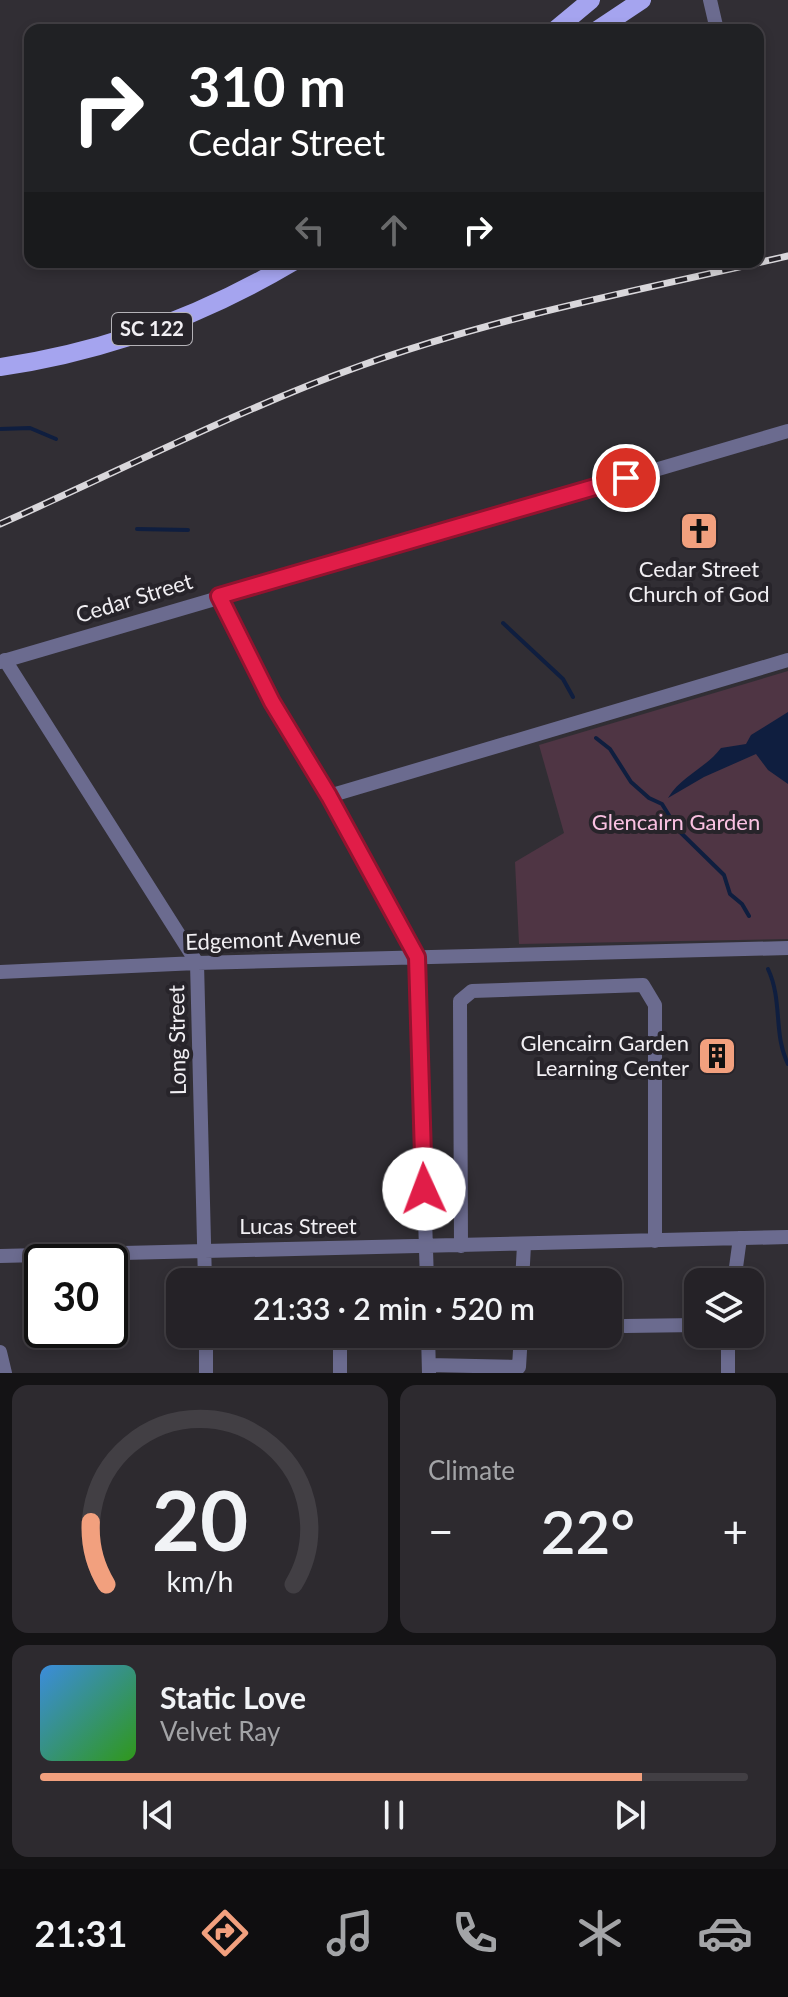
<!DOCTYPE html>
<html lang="en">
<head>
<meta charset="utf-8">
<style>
	body { margin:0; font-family:Lato,sans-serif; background:#2d2a2f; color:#f1f3f6; height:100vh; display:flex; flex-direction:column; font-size:30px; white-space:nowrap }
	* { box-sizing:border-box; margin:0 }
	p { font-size:26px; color:#a3a4a7 }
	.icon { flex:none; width:44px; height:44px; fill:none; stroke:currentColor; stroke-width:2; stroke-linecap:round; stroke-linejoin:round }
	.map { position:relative; height:1373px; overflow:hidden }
	.panel { display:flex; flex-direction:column; gap:12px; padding:12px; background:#141315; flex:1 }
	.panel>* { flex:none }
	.banner { position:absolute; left:24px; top:24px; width:740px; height:244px; border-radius:16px; box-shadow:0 4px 12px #0003,0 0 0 2px #423f44; background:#202124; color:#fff; overflow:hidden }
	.buttons { position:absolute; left:684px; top:1268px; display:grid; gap:16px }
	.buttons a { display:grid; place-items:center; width:80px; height:80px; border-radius:16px; background:#252227; box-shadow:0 4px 12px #0003,0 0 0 2px #423f44; font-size:40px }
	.speed { position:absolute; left:24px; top:1244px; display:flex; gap:16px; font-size:40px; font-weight:700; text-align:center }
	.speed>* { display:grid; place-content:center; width:104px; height:104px; border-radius:50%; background:#252227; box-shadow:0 4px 12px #0003,0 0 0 2px #423f44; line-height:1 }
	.speed .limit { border:4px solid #111; border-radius:12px; background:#fff; color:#111 }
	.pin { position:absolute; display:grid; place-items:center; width:68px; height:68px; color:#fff; margin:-34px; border:4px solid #fff; border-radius:50%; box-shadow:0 2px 8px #0007 }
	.me { position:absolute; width:88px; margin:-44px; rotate:358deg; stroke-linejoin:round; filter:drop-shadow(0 0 6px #0008) }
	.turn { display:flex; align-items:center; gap:28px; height:168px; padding:0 32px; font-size:36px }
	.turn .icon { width:104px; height:104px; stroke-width:2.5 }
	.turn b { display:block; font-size:56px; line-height:68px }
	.lanes { display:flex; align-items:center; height:76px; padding:0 32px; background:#0003; justify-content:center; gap:40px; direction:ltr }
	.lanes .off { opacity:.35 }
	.big { font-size:60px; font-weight:600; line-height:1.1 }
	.panel .tile { flex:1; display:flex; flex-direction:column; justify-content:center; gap:12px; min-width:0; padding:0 28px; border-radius:16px; background:#2d2a2f }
	.panel .dial { align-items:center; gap:0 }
	.dial svg { height:208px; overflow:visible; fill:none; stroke:#423f44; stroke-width:7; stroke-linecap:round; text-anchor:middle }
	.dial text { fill:#f1f3f6; stroke:none }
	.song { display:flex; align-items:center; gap:24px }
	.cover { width:96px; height:96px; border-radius:12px; background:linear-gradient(135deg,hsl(210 70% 55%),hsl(110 70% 35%)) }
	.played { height:8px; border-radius:4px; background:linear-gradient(90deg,#f2a07e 85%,#423f44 85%) }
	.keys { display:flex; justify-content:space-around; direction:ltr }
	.heat { display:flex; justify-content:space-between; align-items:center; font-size:44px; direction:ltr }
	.panel .tiles { flex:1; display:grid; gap:12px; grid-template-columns:1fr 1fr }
	.tile:last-child { grid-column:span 2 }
	.trip { position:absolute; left:166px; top:1268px; width:456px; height:80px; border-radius:16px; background:#252227; box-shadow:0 4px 12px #0003,0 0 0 2px #423f44; font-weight:600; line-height:80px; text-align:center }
	.dock { display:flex; height:128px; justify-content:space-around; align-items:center; background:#0f0e10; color:#a3a4a7 }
	.dock .icon { width:56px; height:56px }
	.dock .selected { color:#f2a07e }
	.dock b { font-size:36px; color:#f1f3f6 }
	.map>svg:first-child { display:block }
	.green { fill:#4f3544 }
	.water { fill:#0f1e3f }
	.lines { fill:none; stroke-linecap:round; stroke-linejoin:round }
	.stream { stroke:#0f1e3f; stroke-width:4 }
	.minor { stroke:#6b6b8f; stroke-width:14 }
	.major { stroke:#a5a4ef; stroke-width:18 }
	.rail-casing { stroke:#d9d7db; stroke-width:7 }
	.rail { stroke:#27242a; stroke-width:4; stroke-dasharray:12; stroke-linecap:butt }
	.route-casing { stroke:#92132f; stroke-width:20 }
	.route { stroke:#e11d48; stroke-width:14 }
	.labels { text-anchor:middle; stroke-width:8; stroke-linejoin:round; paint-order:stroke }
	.shield { fill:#27242a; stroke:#b4b2b7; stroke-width:2 }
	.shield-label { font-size:20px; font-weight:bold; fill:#f1eff3 }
	.poi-label { font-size:22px; fill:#f1eff3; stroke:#27242a }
	.street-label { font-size:22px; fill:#f1eff3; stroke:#27242a }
	.park-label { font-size:22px; fill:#fac1e2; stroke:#27242a }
</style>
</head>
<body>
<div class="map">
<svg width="788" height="1373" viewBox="0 0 788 1373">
	<rect width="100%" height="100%" fill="#312e34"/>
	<!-- green -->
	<path class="green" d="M 788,671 L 788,939 L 519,944 L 515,862 L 564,833 L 539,745 Z"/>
	<!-- water -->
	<path class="water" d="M 788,712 L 788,784 L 768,770 L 756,754 L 704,777 L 668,798 C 682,775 705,769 721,748 L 746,744 L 751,735 Z
		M 464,1334 L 497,1334 L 496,1348 L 463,1346 Z"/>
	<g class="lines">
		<!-- stream -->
		<path class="stream" d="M 0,429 L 30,428 L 56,439
			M 137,529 L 188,530
			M 503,623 L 563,679 L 573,697
			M 596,738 L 610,749 L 631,782 L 649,798 L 662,804 L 678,830 L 724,875 L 730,894 L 742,904 L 749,916
			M 768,969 C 783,1001 773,1034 788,1064"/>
		<!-- minor -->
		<path class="minor" d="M 710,0 L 717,30
			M 219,596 L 272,702 L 329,796 L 417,957 L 427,1282
			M 5,660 L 197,963 L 205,1282
			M 0,662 L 788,431
			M 329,796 L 788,660
			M 0,972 L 197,963 L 788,948
			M 461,1246 L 460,1001 L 472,991 L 643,985 L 655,1005 L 655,1241
			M 0,1256 L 788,1237
			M 522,1282 L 524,1245
			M 734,1282 L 740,1238
			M 625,1326 L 698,1325
			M 206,1334 L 206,1373
			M 428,1334 L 429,1373
			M 0,1352 L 5,1373
			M 429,1365 L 519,1367 L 521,1334
			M 340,1373 L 340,1334
			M 728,1373 L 728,1334"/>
		<!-- major -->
		<path class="major" d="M 555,30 L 591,0
			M 597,30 L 642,0
			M 0,367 C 104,352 202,316 293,262"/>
		<!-- rail casing -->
		<g class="rail-casing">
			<path id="rail" d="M 0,524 C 120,471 237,410 360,366 C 499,316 645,289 788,256"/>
		</g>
		<!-- rail -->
		<use href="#rail" class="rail"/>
	</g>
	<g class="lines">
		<!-- route casing -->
		<g class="route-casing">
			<path id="route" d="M 424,1189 L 417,957 L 329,796 L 272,702 L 219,596 L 626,478"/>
		</g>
		<!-- route -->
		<use href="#route" class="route"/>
	</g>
	<!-- icons -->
	<defs>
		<g id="church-square" transform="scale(2)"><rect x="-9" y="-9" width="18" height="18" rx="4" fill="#f2a07e" stroke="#27242a"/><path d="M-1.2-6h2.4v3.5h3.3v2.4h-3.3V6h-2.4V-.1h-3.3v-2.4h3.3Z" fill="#111"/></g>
		<g id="building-square" transform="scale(2)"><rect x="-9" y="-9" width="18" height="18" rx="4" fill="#f2a07e" stroke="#27242a"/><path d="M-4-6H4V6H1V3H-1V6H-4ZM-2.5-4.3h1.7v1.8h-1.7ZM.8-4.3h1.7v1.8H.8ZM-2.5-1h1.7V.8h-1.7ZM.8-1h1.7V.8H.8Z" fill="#111"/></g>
	</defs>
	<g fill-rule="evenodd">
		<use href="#church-square" x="699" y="531"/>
		<use href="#building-square" x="717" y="1056"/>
	</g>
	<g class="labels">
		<!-- shield labels -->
		<rect class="shield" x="112" y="313" width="80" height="32" rx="6"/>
		<g class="shield-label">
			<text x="152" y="336">SC 122</text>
		</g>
		<!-- poi labels -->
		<g class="poi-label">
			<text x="699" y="577">Cedar Street<tspan x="699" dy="25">Church of God</tspan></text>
			<text x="689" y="1051" text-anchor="end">Glencairn Garden<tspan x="689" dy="25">Learning Center</tspan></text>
		</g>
		<!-- street labels -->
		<g class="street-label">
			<text transform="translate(134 598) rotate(-17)" y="8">Cedar Street</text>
			<text transform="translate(273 939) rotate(-2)" y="8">Edgemont Avenue</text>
			<text transform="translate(177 1040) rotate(-91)" y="8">Long Street</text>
			<text x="298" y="1234">Lucas Street</text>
		</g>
		<!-- park labels -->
		<g class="park-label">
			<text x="676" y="830">Glencairn Garden</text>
		</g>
	</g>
</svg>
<div class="buttons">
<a><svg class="icon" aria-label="layers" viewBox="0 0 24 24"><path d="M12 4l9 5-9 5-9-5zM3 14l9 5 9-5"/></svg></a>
</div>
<div class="speed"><div class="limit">30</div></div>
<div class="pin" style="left:626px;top:478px;background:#d93025"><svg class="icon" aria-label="arrive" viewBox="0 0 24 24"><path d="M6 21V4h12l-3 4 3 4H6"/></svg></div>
<svg class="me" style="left:424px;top:1189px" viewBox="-20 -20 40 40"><circle r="19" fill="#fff"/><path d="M0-13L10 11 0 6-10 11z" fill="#e11d48"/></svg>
<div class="trip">21:33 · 2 min · 520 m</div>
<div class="banner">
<div class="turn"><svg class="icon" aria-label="right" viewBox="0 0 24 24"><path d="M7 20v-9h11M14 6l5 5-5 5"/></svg><div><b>310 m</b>Cedar Street</div></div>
<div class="lanes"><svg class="icon off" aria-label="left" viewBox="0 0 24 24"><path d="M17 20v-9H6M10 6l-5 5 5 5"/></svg><svg class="icon off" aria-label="ahead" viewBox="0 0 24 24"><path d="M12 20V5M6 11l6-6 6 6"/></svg><svg class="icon" aria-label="right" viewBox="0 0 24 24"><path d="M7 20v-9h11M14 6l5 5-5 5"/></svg></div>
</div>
</div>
<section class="panel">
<div class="tiles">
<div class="tile dial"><svg viewBox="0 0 100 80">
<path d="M14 69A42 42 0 1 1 86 69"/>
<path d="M14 69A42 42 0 0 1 8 45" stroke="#f2a07e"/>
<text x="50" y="56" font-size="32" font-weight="700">20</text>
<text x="50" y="72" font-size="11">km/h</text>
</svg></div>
<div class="tile"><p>Climate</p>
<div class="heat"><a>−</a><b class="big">22°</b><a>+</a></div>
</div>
<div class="tile">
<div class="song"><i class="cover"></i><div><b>Static Love</b><p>Velvet Ray</p></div></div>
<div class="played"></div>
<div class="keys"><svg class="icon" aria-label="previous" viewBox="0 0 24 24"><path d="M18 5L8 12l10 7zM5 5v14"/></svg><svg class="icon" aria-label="pause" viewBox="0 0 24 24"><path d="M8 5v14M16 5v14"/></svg><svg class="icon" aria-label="next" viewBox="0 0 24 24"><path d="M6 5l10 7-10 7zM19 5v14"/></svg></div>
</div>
</div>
</section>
<nav class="dock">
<b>21:31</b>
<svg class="icon selected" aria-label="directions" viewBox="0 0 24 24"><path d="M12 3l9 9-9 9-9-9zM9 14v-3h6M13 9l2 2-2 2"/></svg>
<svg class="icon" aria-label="music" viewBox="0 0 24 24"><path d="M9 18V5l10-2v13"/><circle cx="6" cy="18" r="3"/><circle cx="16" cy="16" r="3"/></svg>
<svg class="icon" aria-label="phone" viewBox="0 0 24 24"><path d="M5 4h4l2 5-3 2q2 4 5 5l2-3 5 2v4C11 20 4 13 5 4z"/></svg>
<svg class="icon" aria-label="climate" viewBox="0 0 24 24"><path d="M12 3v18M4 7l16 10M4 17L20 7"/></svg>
<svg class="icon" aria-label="car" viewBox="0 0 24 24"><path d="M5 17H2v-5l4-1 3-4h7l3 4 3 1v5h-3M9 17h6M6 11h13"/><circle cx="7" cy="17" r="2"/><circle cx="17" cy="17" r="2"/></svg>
</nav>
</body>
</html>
